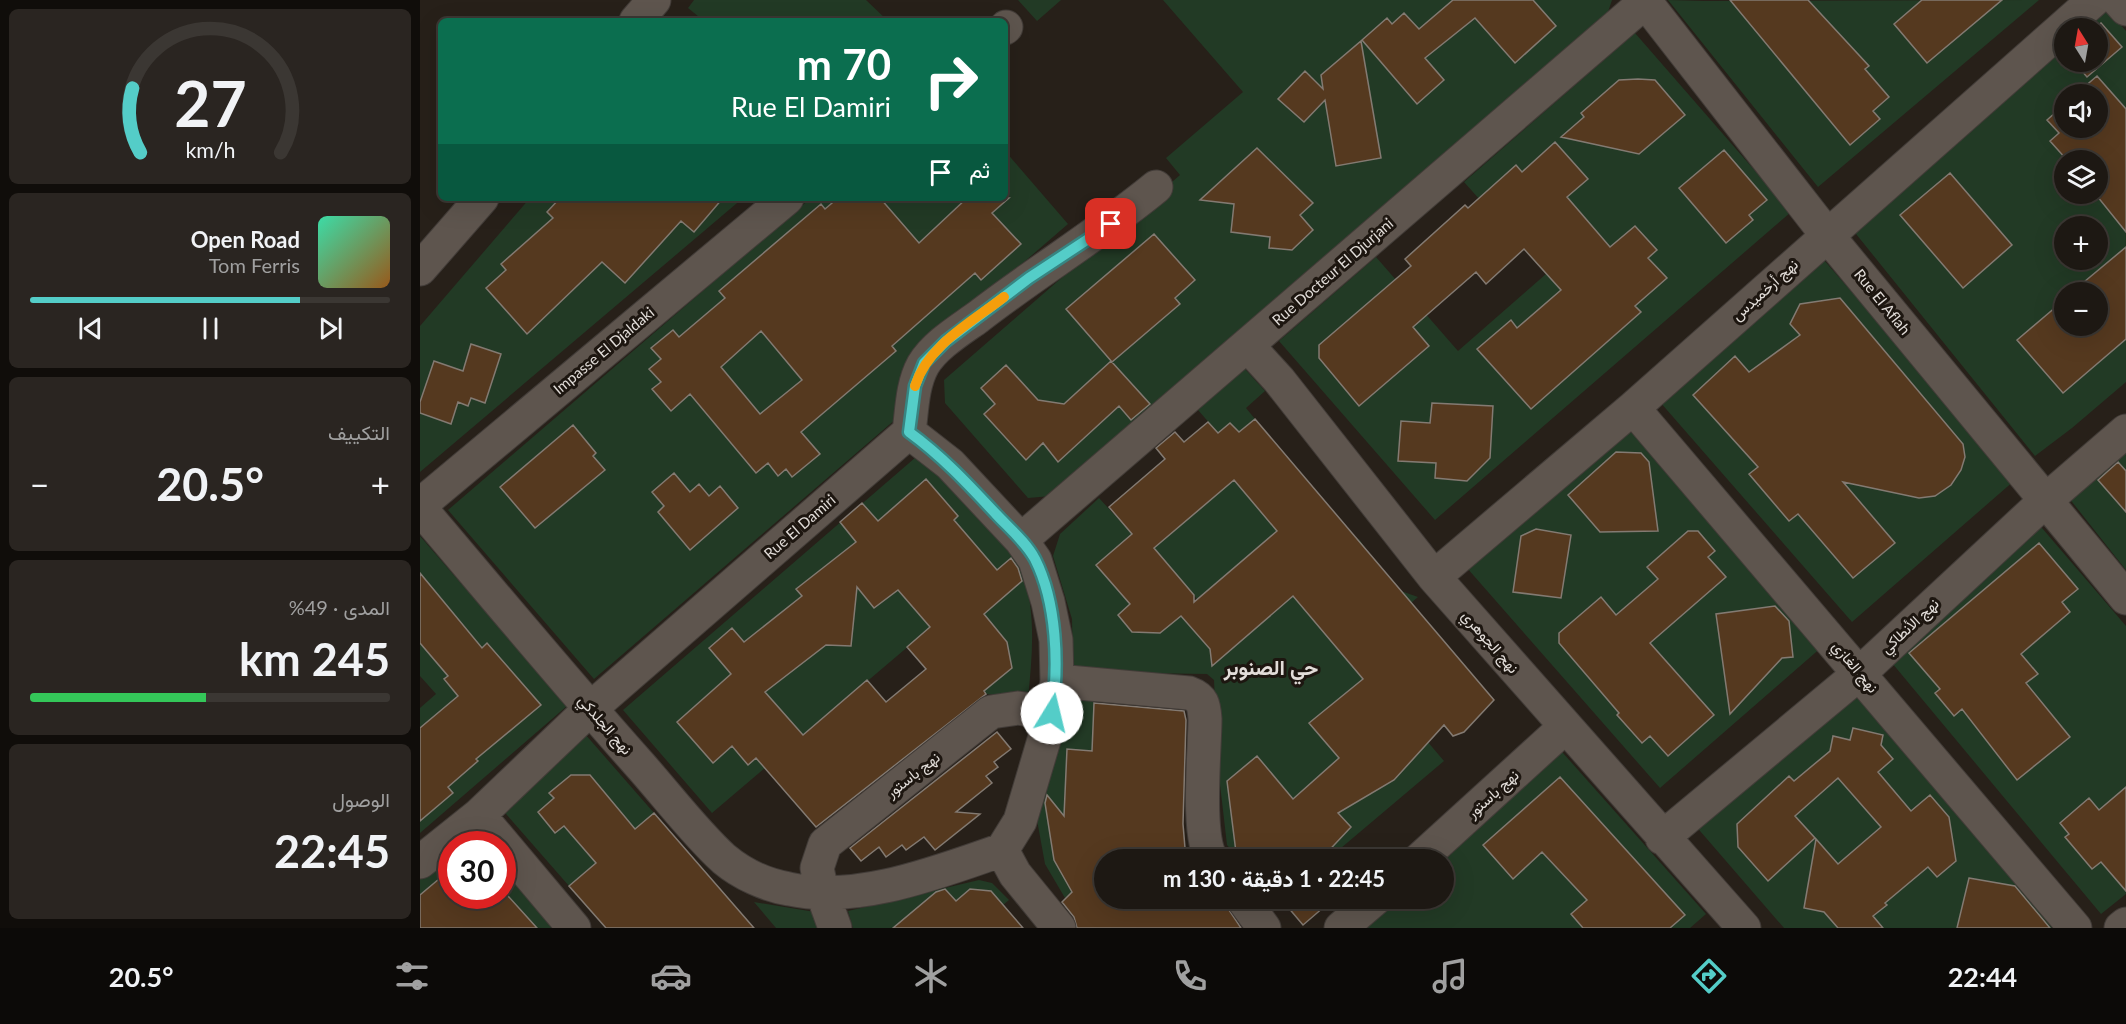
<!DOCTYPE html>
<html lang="ar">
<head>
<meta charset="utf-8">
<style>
	body { margin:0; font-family:Lato,Vazirmatn,sans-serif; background:#2a2521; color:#f1f3f6; direction:rtl; height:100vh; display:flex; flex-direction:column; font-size:22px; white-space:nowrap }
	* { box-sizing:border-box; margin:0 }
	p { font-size:20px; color:#a0a0a0 }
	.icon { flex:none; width:33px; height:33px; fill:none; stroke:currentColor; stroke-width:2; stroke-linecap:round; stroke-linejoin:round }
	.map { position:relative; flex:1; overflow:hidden; direction:ltr }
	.sheet { display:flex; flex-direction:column; gap:9px; padding:9px; background:#100d0a; width:420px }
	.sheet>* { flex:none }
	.top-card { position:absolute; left:18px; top:18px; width:570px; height:183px; border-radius:9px; box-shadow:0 6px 24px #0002,0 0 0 2px #3b3733; direction:rtl; background:#0b6e4f; color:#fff; overflow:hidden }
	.needle { width:39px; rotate:349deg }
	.buttons { position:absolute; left:1634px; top:18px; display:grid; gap:12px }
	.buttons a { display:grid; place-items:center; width:54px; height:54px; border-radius:50%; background:#1d1813; box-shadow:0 6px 24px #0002,0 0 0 2px #3b3733; font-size:30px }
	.speed { position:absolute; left:18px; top:831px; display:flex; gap:12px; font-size:30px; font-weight:700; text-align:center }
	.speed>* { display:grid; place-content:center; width:78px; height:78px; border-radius:50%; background:#1d1813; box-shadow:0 6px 24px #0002,0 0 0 2px #3b3733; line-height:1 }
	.speed .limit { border:9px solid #d22; background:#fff; color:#111 }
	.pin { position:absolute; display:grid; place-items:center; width:51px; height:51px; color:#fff; margin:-26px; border-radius:12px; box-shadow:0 3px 9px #0006 }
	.me { position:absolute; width:66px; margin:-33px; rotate:9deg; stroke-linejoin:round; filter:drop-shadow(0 0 4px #0008) }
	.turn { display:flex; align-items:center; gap:21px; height:126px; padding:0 18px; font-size:27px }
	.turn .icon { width:78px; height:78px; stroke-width:2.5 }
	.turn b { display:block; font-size:42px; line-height:51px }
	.then { display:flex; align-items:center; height:57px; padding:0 18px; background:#0003; gap:12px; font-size:22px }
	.big { font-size:45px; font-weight:700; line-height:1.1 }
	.sheet .widget { flex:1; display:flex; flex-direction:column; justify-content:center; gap:9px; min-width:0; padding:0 21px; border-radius:9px; background:#2a2521 }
	.sheet .dial { align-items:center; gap:0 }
	.dial svg { height:156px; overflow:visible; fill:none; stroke:#3b3733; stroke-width:7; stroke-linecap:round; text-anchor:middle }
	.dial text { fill:#f1f3f6; stroke:none }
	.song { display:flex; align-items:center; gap:18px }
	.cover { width:72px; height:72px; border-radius:9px; background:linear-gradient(135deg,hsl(160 70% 55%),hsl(30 70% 35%)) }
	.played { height:6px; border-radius:3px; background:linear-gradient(90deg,#54cdc8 75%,#3b3733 75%) }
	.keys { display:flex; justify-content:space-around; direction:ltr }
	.heat { display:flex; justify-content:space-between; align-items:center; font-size:33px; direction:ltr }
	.charge { height:9px; border-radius:4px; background:linear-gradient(90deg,#34c759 49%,#3b3733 0) }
	.trip { position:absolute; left:674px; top:849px; width:360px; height:60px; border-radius:30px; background:#1d1813; box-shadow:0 6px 24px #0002,0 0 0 2px #3b3733; font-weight:700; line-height:60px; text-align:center; direction:rtl }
	.menu { display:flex; height:96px; justify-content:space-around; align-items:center; background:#0c0a08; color:#a0a0a0 }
	.menu .icon { width:42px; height:42px }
	.menu .selected { color:#54cdc8 }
	.menu b { font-size:27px; color:#f1f3f6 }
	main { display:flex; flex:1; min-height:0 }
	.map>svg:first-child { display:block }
	.green { fill:#223a25; fill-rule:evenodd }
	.building { fill:#55391f; stroke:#837a72; stroke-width:1.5; fill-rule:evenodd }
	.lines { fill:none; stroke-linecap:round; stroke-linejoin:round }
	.minor-casing { stroke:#423c38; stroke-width:35 }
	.minor { stroke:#5e554e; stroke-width:33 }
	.route-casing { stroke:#378582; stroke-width:15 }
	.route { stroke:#54cdc8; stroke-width:10 }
	.slow { stroke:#f59e0b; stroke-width:10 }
	.labels { text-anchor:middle; stroke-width:6; stroke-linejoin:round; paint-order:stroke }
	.street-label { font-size:15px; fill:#e2ddd9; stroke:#1d1610 }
	.district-label { font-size:21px; font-weight:bold; fill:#e2ddd9; stroke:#1d1610 }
</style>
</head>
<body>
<main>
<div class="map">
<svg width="1706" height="928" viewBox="0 0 1706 928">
	<rect width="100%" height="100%" fill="#272019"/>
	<!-- green -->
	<path class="green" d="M 274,0 L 446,0 L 468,21 L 284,21 L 268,8 Z
		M 598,0 L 641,0 L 617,21 Z
		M 743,0 L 1192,0 L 1188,12 L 631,496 L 608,498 L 525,403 L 524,380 L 760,175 L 746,158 L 823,92 Z
		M 1248,0 L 1285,1 L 1619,0 L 1398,187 Z
		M 1682,4 L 1706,31 L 1706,382 L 1652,428 L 1615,456 L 1428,224 L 1644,36 L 1644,62 L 1677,62 L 1677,28 L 1653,28 ZM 1644,94 L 1677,94 L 1677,128 L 1644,128 ZM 1644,160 L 1677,160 L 1677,194 L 1644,194 ZM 1644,226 L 1677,226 L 1677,260 L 1644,260 ZM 1644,292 L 1677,292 L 1677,326 L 1644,326 Z
		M 1215,33 L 1371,212 L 1015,520 L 859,341 L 956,257 L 1038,351 L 1126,274 L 1044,182 Z
		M 585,151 L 648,224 L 494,357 L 484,412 L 174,679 L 28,510 L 391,198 L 585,198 Z
		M 110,198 L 323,198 L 0,472 L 0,326 Z
		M 1397,252 L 1595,480 L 1432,622 L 1233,394 Z
		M 825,369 L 845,391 L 826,408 L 835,419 L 819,432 L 810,423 L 798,433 L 778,410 Z
		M 1202,418 L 1403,646 L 1240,788 L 1040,560 Z
		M 1706,442 L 1706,570 L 1645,493 Z
		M 503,451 C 529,480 595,546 605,580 C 616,618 612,659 608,698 L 567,694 L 510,628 L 292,813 L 203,710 Z
		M 814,480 L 857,531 L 777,599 L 734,548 Z
		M 679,498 L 712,534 L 677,565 L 710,604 L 698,615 L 712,632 L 740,633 L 761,615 L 799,660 L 939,539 L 953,559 L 888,614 L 916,647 L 981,591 L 998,597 L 932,653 L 1024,761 L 908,859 L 819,859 L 807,845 L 798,767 L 794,680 L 787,674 L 653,672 L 652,619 L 633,556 L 640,534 Z
		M 1616,521 L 1706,626 L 1706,894 L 1681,914 L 1462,651 Z
		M 0,536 L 147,706 L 0,833 L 0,708 L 16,694 L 0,676 Z
		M 1434,686 L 1641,928 L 1364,928 L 1274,824 Z
		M 650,696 L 674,697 L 672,751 L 647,750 L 644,821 L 634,860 L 652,892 L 645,898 L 625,864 L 617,820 Z
		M 165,734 L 234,813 L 149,886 L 80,807 Z
		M 1135,744 L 1286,914 L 1270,928 L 925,928 L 959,899 L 1023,898 L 1023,860 Z
		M 31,847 L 32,896 L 82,896 L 83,861 L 140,928 L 0,928 L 0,874 Z
		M 559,880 L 572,883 L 589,900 L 583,905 L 571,891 L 550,889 L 536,901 L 527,928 L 433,928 L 428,911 Z
		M 334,902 L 395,912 L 397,928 L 356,928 Z"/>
	<!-- building -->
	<path class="building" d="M 1033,0 L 1113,0 L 1136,26 L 1095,63 L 1055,18 L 1005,58 L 1024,80 L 997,104 L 942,40 L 967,18 L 972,24 L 984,13 L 999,29 Z
		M 1310,0 L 1388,0 L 1449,66 L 1445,69 L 1469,97 L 1453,111 L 1460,119 L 1430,145 Z
		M 1502,0 L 1582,0 L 1507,63 L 1474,24 Z
		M 1681,23 L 1702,47 L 1667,77 L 1654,62 L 1677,62 L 1677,28 L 1674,28 Z
		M 941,41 L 961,158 L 916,166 L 905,100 L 884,122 L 858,99 L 885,71 L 903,89 L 901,75 Z
		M 1677,76 L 1706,109 L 1706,232 L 1677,196 L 1677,160 L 1647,160 L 1630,141 L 1639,133 L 1627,120 L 1644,105 L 1644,128 L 1677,128 L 1677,94 L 1656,94 Z
		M 1218,79 L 1235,80 L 1265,115 L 1219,154 L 1141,137 L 1164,117 L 1161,113 L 1199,80 Z
		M 1135,142 L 1168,179 L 1147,197 L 1190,247 L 1215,226 L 1237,250 L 1228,258 L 1247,278 L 1215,306 L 1221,312 L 1111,409 L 1057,349 L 1091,320 L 1097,328 L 1141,290 L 1104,249 L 1066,284 L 1056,272 L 993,327 L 1009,346 L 939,406 L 899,358 L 899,345 L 991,266 L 985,259 L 1045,205 L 1048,208 L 1096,165 L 1102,172 Z
		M 837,148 L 893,203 L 880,215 L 893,230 L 872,250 L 849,248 L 850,237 L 811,232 L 814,204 L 780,200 Z
		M 1304,150 L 1347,200 L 1329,215 L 1333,220 L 1306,243 L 1259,188 Z
		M 1530,173 L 1592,245 L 1543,288 L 1480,215 Z
		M 140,198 L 303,198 L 274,232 L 261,221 L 205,283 L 182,262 L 107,334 L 66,288 L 86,270 L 81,264 L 133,218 L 127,212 Z
		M 418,198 L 460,198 L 499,243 L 547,198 L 589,198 L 572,213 L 601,244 L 561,280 L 555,273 L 472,346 L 476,351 L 381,432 L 400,454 L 372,477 L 366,469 L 358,476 L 348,463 L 336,473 L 270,394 L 251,411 L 232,389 L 241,382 L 229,369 L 241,359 L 231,348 L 253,330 L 259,337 L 305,298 L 299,291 L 401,204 L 405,209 ZM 341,331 L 382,380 L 340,414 L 301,367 Z
		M 734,234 L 775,280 L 755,298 L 760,304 L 692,362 L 646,309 Z
		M 1706,247 L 1706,339 L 1643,393 L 1597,340 L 1644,300 L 1644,326 L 1677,326 L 1677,292 L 1652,292 Z
		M 1420,298 L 1543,444 L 1545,457 L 1541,470 L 1531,485 L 1515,496 L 1499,498 L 1423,482 L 1475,543 L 1433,578 L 1378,514 L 1369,521 L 1329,474 L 1338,467 L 1273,395 L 1315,356 L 1329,372 L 1380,335 L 1370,324 L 1380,304 Z
		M 51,344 L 81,354 L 65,403 L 51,398 L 48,406 L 38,402 L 31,424 L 0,413 L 0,402 L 14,361 L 43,371 Z
		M 691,361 L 730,404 L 711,420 L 699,406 L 638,462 L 623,443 L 606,460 L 564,414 L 575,404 L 561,388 L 586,365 L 618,400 L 644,404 Z
		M 1012,403 L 1073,406 L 1070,458 L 1047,481 L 1015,478 L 1016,463 L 978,461 L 981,421 L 1010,423 Z
		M 835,419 L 1074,700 L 1044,732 L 1033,736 L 1024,725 L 974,780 L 918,813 L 931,827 L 900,860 L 817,860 L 807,781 L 837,756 L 873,799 L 919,758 L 889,723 L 943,679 L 873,596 L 792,666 L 790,649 L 761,616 L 740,633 L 712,632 L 698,615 L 710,604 L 676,565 L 712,534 L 689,507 L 745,459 L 736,448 L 755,432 L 764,442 L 788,422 L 798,433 L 810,423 L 819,432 ZM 814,480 L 857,531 L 774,602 L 774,595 L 734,548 Z
		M 153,425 L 176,453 L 173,456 L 185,470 L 115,528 L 80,487 Z
		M 1196,452 L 1221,453 L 1229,462 L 1238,531 L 1180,532 L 1148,495 Z
		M 1698,462 L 1706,471 L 1706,512 L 1678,480 Z
		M 254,473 L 270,492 L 279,484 L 289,496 L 300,486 L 318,508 L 270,550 L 238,512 L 244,506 L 232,492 Z
		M 506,479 L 538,516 L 534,520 L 577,570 L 591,558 L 598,568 L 602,581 L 564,614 L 587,642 L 592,668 L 564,691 L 566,694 L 396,827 L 336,758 L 328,765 L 312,746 L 293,763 L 257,722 L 311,674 L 289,648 L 312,628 L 324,642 L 382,596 L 376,589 L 436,542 L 420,522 L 442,503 L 458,521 ZM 437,587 L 454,608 L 478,590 L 510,627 L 487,647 L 506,669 L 466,702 L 447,680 L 383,735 L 345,692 L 406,645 L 431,646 Z
		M 1116,529 L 1151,535 L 1141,598 L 1093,592 L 1101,536 Z
		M 1268,531 L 1278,531 L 1295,551 L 1288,557 L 1306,577 L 1230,643 L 1294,715 L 1248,756 L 1230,736 L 1222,743 L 1197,715 L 1199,713 L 1139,643 L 1139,633 L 1181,597 L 1196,615 L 1238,579 L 1227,567 Z
		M 1619,543 L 1658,589 L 1642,602 L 1650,612 L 1601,654 L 1618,674 L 1606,683 L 1650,737 L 1597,780 L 1542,709 L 1534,716 L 1515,693 L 1520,689 L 1489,653 Z
		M 0,573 L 62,648 L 67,643 L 121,705 L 56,759 L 58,761 L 28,787 L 33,793 L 0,821 L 0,728 L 38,696 L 24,679 L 28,676 L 0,643 Z
		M 1355,606 L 1369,621 L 1373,657 L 1362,658 L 1310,714 L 1296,614 Z
		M 674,703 L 764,711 L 766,720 L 763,824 L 766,860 L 684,860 L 684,898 L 801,898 L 821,928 L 657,928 L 654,917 L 642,902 L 652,892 L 634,860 L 625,803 L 627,795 L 644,816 L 647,749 L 672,751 Z
		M 1433,728 L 1463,735 L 1461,745 L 1473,759 L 1458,772 L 1491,811 L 1510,795 L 1529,817 L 1536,861 L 1517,877 L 1508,867 L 1465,903 L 1467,905 L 1453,916 L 1463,928 L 1418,928 L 1404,912 L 1384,908 L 1396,839 L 1418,864 L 1461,827 L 1418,778 L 1375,816 L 1395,838 L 1348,881 L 1318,847 L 1317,824 L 1369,776 L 1374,781 L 1410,751 L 1413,736 L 1430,740 Z
		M 577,732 L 591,749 L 574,762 L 578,767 L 566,776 L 572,783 L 536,812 L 560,814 L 515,850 L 504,837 L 486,850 L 482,845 L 466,857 L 459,847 L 441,861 L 430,848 Z
		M 151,775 L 170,775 L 215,829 L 234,813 L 334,928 L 186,928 L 149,886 L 176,863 L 144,826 L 135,833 L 118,812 L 134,798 L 129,793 Z
		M 1140,777 L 1265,915 L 1250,928 L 1163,928 L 1151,914 L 1167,900 L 1122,852 L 1093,879 L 1063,845 Z
		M 1706,787 L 1706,891 L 1681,862 L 1672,869 L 1645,837 L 1649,834 L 1640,823 L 1669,798 L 1679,810 Z
		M 32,868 L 32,896 L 88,896 L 117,928 L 0,928 L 0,895 Z
		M 1549,878 L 1595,886 L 1630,928 L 1537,928 Z
		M 525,889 L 536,901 L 550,889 L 571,891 L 603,928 L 473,928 L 516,892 Z
		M 877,898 L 897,898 L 904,907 L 883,925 L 867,906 Z"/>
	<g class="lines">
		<!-- minor casing -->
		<g class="minor-casing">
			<path id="minor" d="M 1224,0 L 1407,235 L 1706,598
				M 1698,0 L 1706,9
				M 216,21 L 234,0
				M 585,28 L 586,27
				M 0,269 L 62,198
				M 828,346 L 859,380 L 1014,577 L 1324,928
				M 1213,408 L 1655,928
				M 489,432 L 530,464 L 601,540 L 615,560 L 628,602 L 636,640 L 637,681 L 632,713 L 600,821 L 582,850
				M 0,505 L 367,198
				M 0,508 C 73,594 144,680 219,764 C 245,793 276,834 304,859 C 322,874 346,885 369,889 C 438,904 518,872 582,850
				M 601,540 L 1225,2
				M 1014,577 L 1213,408 L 1674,0
				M 637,681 L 769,693 C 783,698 784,705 785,719 C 785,750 776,836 792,860
				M 59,815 L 154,928
				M 1242,838 L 1440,673 L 1625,501 L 1706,431
				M 582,850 L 595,874 L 639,928
				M 999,860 L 1145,727
				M 0,862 L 59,815 L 170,709 L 489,432 C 492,410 492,385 503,365 C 515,345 540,330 558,317 C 616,272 679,234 736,187
				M 822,898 L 844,928
				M 415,928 L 402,892 L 397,868 L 405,844 L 571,712 L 598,708 L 632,713
				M 921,928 L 956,898
				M 1701,928 L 1706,924"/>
		</g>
		<!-- minor -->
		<use href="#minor" class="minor"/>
	</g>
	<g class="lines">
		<!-- route casing -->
		<g class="route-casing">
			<path id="route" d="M 632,713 C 639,665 637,603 615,559 C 606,542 589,528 576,514 C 548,484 522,456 489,432 L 495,386 L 504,363 L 526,341 L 609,278 L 691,224"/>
		</g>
		<!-- route -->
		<use href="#route" class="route"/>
		<!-- slow -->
		<path class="slow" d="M 495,386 C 508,345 552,322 584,297"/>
	</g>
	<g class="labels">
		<!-- street labels -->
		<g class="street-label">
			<text transform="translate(913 272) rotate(-41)" y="5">Rue Docteur El Djurjani</text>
			<text transform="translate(1345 290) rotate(-42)" y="5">نهج أرخميدس</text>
			<text transform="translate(1462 302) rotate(51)" y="5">Rue El Aflah</text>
			<text transform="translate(184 351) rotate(-40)" y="5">Impasse El Djaldaki</text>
			<text transform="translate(380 527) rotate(-41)" y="5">Rue El Damiri</text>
			<text transform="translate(1490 626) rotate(-43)" y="5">نهج الأنطاكي</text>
			<text transform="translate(1070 642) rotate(49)" y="5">نهج الجوهري</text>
			<text transform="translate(1435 667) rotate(50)" y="5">نهج الغازي</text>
			<text transform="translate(185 725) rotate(49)" y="5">نهج الجلدكي</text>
			<text transform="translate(493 775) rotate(-38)" y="5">نهج باستور</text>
			<text transform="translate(1073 794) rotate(-42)" y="5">نهج باستور</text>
		</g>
		<!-- district labels -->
		<g class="district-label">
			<text x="851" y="675">حي الصنوبر</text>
		</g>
	</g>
</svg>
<div class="buttons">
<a><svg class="needle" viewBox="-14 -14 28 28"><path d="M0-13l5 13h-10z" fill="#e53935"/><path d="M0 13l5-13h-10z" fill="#a0a0a0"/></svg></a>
<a><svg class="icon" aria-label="sound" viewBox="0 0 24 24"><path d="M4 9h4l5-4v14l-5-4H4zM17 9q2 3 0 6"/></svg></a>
<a><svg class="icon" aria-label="layers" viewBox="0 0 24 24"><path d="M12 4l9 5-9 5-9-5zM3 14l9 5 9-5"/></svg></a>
<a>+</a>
<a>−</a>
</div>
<div class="speed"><div class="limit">30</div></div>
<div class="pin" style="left:691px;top:224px;background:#d93025"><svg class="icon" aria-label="arrive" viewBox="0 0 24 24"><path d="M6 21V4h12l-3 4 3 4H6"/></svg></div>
<svg class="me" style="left:632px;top:713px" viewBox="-20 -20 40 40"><circle r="19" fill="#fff"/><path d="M0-13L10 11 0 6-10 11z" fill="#54cdc8"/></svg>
<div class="trip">22:45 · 1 دقيقة · 130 m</div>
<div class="top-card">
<div class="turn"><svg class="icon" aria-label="right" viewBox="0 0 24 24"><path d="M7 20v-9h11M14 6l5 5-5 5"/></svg><div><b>70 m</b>Rue El Damiri</div></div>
<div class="then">ثم<svg class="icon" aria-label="arrive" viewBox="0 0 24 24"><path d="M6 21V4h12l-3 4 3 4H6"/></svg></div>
</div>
</div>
<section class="sheet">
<div class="widget dial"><svg viewBox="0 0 100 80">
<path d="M14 69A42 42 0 1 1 86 69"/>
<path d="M14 69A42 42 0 0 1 10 36" stroke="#54cdc8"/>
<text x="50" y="56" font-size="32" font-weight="700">27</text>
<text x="50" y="72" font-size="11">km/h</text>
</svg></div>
<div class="widget">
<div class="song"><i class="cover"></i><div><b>Open Road</b><p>Tom Ferris</p></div></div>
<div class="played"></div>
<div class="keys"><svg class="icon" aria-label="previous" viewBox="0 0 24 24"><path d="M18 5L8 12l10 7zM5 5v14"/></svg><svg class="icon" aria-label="pause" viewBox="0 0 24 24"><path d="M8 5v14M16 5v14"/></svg><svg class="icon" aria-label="next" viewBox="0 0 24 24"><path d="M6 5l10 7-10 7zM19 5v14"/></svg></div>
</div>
<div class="widget"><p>التكييف</p>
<div class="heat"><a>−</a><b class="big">20.5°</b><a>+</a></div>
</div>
<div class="widget"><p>المدى · 49%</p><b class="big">245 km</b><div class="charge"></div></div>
<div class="widget"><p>الوصول</p><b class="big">22:45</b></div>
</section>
</main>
<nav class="menu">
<b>22:44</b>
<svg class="icon selected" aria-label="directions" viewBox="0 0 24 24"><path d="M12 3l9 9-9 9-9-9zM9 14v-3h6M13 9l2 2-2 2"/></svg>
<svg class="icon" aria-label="music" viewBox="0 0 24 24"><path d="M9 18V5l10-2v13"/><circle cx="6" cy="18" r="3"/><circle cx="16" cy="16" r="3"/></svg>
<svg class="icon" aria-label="phone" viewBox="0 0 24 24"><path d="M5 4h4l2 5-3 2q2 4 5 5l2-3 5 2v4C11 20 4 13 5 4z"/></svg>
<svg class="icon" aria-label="climate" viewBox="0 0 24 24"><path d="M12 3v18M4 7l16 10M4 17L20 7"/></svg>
<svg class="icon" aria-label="car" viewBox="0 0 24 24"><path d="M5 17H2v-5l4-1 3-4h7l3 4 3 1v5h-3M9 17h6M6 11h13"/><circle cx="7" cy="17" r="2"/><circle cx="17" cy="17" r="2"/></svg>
<svg class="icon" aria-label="filters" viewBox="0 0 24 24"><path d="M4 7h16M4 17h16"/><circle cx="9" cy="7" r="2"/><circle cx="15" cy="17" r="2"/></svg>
<b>20.5°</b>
</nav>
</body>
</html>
